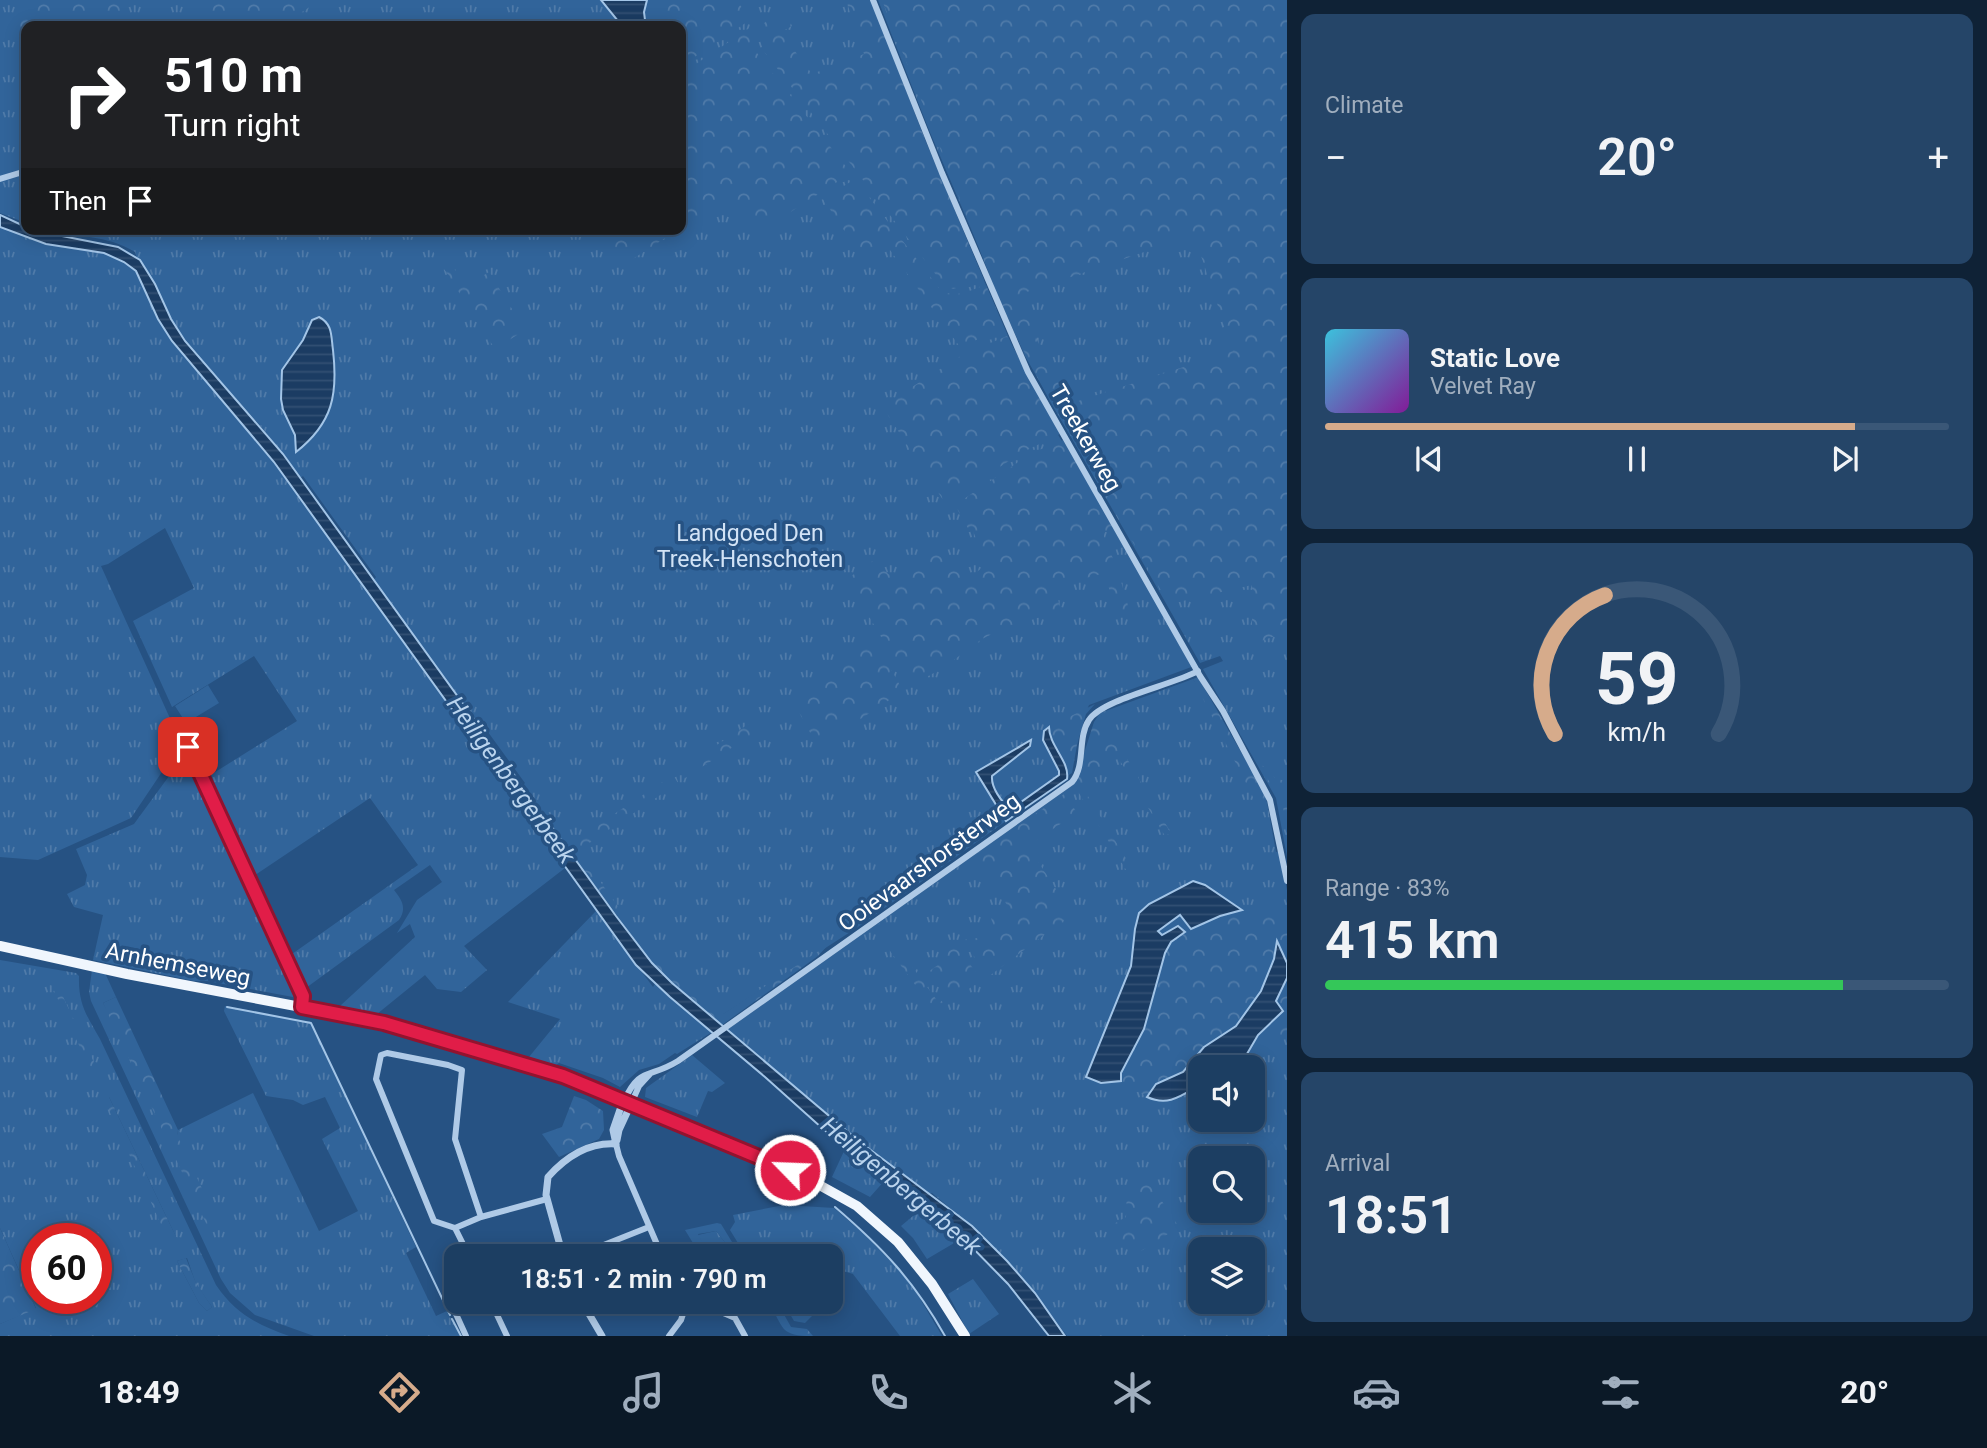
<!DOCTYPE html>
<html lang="en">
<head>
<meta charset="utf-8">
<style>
	body { margin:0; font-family:Roboto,sans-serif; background:#254568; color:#f1f3f6; height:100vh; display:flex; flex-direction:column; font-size:26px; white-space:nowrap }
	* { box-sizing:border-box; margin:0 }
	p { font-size:23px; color:#a0aebe }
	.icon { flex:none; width:38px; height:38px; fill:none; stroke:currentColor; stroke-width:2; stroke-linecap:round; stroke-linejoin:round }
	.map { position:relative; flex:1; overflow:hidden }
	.side { display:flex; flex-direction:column; gap:14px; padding:14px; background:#0f2236; width:700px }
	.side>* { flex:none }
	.guide { position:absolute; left:21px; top:21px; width:665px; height:214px; border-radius:14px; box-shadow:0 4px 18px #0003,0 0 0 2px #3a5777; background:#202124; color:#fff; overflow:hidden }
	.buttons { position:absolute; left:1188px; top:1055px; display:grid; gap:14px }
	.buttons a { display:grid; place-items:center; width:77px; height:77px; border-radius:14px; background:#1c3e62; box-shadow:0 4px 18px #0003,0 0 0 2px #3a5777; font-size:35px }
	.speed { position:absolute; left:21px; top:1223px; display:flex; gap:14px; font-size:35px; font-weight:700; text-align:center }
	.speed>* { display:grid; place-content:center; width:91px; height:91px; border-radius:50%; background:#1c3e62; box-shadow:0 4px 18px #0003,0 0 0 2px #3a5777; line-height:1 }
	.speed .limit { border:10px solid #d22; background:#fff; color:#111 }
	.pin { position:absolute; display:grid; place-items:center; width:60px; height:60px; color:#fff; margin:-30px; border-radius:14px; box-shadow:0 4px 10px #0006 }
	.me { position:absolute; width:77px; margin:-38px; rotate:294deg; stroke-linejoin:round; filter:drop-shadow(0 0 5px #0008) }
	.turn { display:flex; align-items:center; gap:24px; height:147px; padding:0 28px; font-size:32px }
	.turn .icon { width:91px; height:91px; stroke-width:2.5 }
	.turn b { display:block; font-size:49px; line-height:60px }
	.then { display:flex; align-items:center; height:66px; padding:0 28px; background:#0003; gap:14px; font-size:26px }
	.big { font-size:52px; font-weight:600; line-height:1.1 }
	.side .card { flex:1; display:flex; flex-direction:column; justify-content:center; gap:10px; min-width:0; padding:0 24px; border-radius:14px; background:#254568 }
	.side .dial { align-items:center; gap:0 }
	.dial svg { height:182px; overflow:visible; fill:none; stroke:#3a5777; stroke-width:7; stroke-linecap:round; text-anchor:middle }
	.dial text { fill:#f1f3f6; stroke:none }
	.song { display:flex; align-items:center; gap:21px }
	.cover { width:84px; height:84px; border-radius:10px; background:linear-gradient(135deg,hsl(190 70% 55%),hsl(290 70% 35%)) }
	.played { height:7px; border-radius:4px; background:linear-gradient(90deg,#d6ab8b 85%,#3a5777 85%) }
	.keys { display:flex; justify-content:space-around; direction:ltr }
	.heat { display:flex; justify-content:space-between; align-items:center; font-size:38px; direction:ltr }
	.charge { height:10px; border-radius:5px; background:linear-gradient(90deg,#34c759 83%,#3a5777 0) }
	.trip { position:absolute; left:444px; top:1244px; width:399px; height:70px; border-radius:14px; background:#1c3e62; box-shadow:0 4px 18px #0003,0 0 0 2px #3a5777; font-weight:600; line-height:70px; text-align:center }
	.tab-bar { display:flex; height:112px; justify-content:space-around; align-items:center; background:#0b1927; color:#a0aebe }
	.tab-bar .icon { width:49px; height:49px }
	.tab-bar .active { color:#d6ab8b }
	.tab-bar b { font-size:32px; color:#f1f3f6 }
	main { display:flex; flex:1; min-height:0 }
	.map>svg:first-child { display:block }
	.grass { fill:url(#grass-tufts); fill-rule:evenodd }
	.forest { fill:url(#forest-crowns); fill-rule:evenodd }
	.pitch { fill:#31649a }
	.water { fill:url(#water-rules); stroke:#a3c5e7; stroke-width:2 }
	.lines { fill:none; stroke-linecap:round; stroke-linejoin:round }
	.stream { stroke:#a3c5e7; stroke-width:2 }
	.minor { stroke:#afcae7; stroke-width:6 }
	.tertiary { stroke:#afcae7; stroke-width:7 }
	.primary { stroke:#f0f6fd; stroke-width:10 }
	.route-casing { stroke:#92132f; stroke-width:18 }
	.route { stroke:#e11d48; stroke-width:12 }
	.labels { text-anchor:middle; stroke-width:7; stroke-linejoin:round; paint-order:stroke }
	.street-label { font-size:23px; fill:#fff; stroke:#265283 }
	.park-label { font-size:23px; fill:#d2e3f6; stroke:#265283 }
	.water-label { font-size:24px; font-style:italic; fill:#bad4ee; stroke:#265283 }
</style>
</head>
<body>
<main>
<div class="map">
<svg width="1287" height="1336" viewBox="0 0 1287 1336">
	<defs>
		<pattern id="grass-tufts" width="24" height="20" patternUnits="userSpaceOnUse" patternTransform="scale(1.75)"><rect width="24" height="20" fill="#31649a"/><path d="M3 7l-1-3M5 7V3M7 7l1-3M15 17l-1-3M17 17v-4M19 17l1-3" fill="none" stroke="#507ba9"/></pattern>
		<pattern id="forest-crowns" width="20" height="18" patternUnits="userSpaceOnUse" patternTransform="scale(1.75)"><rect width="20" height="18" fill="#31649a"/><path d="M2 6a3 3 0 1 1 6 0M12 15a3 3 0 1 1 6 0" fill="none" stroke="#507ba9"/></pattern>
		<pattern id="water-rules" width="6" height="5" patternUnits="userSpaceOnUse" patternTransform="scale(1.75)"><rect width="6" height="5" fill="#1b3c63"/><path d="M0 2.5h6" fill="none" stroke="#325073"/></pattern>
	</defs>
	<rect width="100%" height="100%" fill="#265283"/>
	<!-- grass -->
	<path class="grass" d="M 0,0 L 869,0 L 926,146 L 1030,387 L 1194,666 L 1089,705 L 1081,723 L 1072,773 L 1003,816 L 1006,821 L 861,925 L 722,1015 L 672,979 L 568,844 L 566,846 L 522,786 L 525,783 L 488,732 L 485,733 L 374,580 L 376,577 L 303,476 L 300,478 L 264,430 L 185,341 L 171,319 L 155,284 L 137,258 L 135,252 C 108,235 75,237 45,229 L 681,229 L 681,26 L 26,26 L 26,223 L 0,213 Z
		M 878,0 L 1287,0 L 1287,857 L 1276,798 L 1203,669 L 1223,661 L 1220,656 L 1200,663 L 1025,356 L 929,130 Z
		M 0,227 L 46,244 L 104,253 L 124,262 L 136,271 L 158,319 L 172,341 L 274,462 L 565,868 L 464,946 L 487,970 L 461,992 L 437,989 L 425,975 L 377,1014 L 340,1006 L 415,937 L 410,924 L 397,933 L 417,900 L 442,882 L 430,865 L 394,890 C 402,900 407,908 399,920 L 299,993 L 285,959 L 418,865 L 370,798 L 249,879 L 204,779 L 297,721 L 254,656 L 172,707 L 133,621 L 194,588 L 165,528 L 108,564 L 101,566 L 183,747 L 174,754 L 131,818 L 38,860 L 0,857 Z
		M 1193,679 L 1237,747 L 1267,802 L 1276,852 L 1280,851 L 1287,890 L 1287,1336 L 1067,1336 C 1026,1280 986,1237 932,1193 L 929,1194 L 860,1142 L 727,1030 L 1073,785 C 1091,769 1086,742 1095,721 L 1102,717 L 1100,713 ZM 1200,1068 L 1253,1068 L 1253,1120 L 1200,1120 ZM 1200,1158 L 1253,1158 L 1253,1211 L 1200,1211 ZM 1200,1250 L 1253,1250 L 1253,1302 L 1200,1302 Z
		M 187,756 L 293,994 L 293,997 L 207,981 L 194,981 L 93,960 L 103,915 L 74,907 L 67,894 L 85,885 L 87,875 L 76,849 L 134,824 L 183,757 Z
		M 596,911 L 653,987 L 655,984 L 712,1032 L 677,1054 L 675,1053 L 659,1064 L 639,1070 L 620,1087 L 603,1078 L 559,1063 L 556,1065 L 529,1057 L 560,1019 L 508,1002 Z
		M 0,960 L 76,973 L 79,976 C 78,1004 87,1016 100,1039 L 216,1285 C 235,1313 257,1325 289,1336 L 0,1336 L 0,1324 L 36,1308 L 0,1228 ZM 104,1097 L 109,1097 L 178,1241 ZM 37,1239 L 96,1239 L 96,1298 L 37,1298 ZM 187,1258 L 196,1284 L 212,1307 L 207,1311 L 199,1303 L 177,1261 Z
		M 92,970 L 105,973 L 116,997 L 103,1003 L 177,1135 L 178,1130 L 253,1093 L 319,1231 L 358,1211 L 322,1139 L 340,1128 L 325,1097 L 303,1105 L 293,1100 L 266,1096 L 224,1011 L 225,1006 L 306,1022 L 310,1021 L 416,1247 L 406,1253 L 436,1316 L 447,1311 L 461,1336 L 314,1336 L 255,1315 L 230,1293 L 221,1279 L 91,1001 L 89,992 Z
		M 692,1055 L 725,1083 L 712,1092 L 708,1091 L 697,1117 L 645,1097 L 646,1088 Z
		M 845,1149 L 886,1179 L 870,1197 L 832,1177 Z
		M 784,1205 L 834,1208 L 865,1235 L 901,1272 L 919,1297 L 942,1336 L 900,1336 L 853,1274 L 840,1270 L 831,1273 L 831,1256 L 746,1256 L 730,1230 L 735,1222 L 733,1215 Z
		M 927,1210 L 961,1239 L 927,1259 L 913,1238 L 901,1226 L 913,1216 Z
		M 716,1231 L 727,1245 L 732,1242 L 736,1248 L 723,1256 L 710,1256 L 698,1235 Z
		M 973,1279 L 999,1314 L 969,1334 L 948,1294 Z"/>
	<!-- forest -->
	<path class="forest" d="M 34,0 L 116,0 L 133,26 L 26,26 L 26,49 L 3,21 Z
		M 208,0 L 320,0 L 281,26 L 169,26 Z
		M 647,0 L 737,0 L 749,19 L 747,22 L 681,66 L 681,26 L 636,26 L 645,20 L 644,12 Z
		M 846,0 L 871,0 L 924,137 L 984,280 L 953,289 L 943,284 L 763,50 L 761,42 L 763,24 L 781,9 L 792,26 L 783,31 L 783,35 L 812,74 L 864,54 Z
		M 882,0 L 1287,0 L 1287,632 L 1252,644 L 1252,585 L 1169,604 L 1051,403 L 1016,336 L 995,289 ZM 1194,235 L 1233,351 L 1069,404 L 1038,342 L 1018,295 Z
		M 754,25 L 757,53 L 851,173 L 758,233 L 732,195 L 681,228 L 681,74 Z
		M 855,179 L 939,288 C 953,301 970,290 986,285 L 1004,328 L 960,347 L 885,243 L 862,257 L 823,199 Z
		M 445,229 L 448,234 L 437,243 L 466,286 L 489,272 L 525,330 L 495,349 L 427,242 Z
		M 594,229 L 679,229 L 622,266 Z
		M 1007,336 L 1060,434 L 1021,453 L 945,503 L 882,406 L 964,354 Z
		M 1063,440 L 1113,526 L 1104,533 L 1104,537 L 1117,568 L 1130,612 L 1118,616 L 1104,573 L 1055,587 L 1061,611 L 1006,627 L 982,639 L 943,668 L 910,686 L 847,579 L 877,558 L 888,574 L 898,577 L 933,552 L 945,556 L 971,576 L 986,565 L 975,543 L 977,541 L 973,531 L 969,530 L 955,505 L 1030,454 Z
		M 875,640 L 903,691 L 818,747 L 795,705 L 786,699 Z
		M 1198,677 L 1268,799 L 1256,803 L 1193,679 Z
		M 1095,704 L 1086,714 L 1068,775 L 1049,735 L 1049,727 Z
		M 1100,713 L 1171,833 L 1165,836 L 1116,754 L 1083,788 L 1133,870 L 1128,873 L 1074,785 L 1094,722 Z
		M 750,723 L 756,732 L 685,778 L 679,770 Z
		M 1257,760 L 1274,777 L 1284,781 L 1287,787 L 1287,814 L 1284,814 L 1283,806 Z
		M 673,775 L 678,783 L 579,850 C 619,910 662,973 723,1014 L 828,945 L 818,956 L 722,1025 L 672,983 L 652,963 L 566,846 Z
		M 1064,794 L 1076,811 L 1075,814 L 1028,846 L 1072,914 L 988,977 L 963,940 L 978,938 L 993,928 L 991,917 L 1007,905 L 975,856 Z
		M 1242,910 L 1261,915 L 1287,911 L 1287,963 L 1277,942 L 1274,959 L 1261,991 L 1236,1026 L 1204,1047 L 1183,1072 L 1162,1080 L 1147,1097 L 1121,1081 L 1121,1073 L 1144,1029 L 1165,953 L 1171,942 L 1185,932 L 1178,926 L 1162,935 L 1158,931 L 1181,914 L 1191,929 L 1220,916 Z
		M 880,923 L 939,1003 L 947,997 L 928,972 L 945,960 L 941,954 L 956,944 L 981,980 L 936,1013 L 873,928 Z
		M 1287,978 L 1287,1039 L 1257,1037 L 1283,1012 L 1276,1001 Z
		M 51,984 L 58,986 L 106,1088 L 98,1087 Z
		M 116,997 L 178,1130 L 177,1135 L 220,1227 L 210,1232 L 103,1003 Z
		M 574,1096 L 586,1100 L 603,1111 L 604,1130 L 599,1139 L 559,1157 L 542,1134 L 562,1127 Z
		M 103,1097 L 109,1097 L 178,1241 L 170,1244 Z
		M 1146,1177 L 1179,1227 L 1133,1256 L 1112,1225 L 1126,1217 L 1127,1190 Z
		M 717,1223 L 721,1224 L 732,1242 L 727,1245 L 716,1231 L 698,1234 L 710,1256 L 701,1256 L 685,1230 Z
		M 0,1228 L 36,1309 L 0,1324 Z
		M 186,1258 L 196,1283 L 212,1307 L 207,1311 L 199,1303 L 177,1261 Z
		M 769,1302 L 777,1302 L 791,1327 L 807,1329 L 813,1336 C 780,1336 784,1329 769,1302 Z"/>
	<!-- pitch -->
	<path class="pitch" d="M 208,685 L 219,703 L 186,723 L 175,706 Z
		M 783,1302 L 809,1302 L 813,1315 L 805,1323 L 794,1321 Z"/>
	<!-- water -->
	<path class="water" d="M 601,0 L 647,0 L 644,12 L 645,20 L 636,26 L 622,26 Z
		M 0,215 L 26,227 L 26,229 L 118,247 L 140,260 L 155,284 L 171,319 L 185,341 L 283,454 L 616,916 L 652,963 L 672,983 L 860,1142 L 972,1226 L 1007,1261 L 1035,1293 L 1065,1336 L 1049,1336 L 1008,1284 L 963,1238 L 939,1218 L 851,1154 L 765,1077 L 670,997 L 636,965 L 274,462 L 172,341 L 158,319 L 136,271 L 124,262 L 104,253 L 46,244 L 0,227 Z
		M 319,317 C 333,324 331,337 333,350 C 338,394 333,423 296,452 L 295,435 L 283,410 L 281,399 L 282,370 L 303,340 L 312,320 Z
		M 1049,727 C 1049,746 1070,761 1067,779 L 1006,821 L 976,772 L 1031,740 L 1030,746 L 992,776 C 991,787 1001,802 1010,808 L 1014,807 L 1059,775 L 1059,771 L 1043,740 L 1044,731 Z
		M 1193,881 L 1205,885 L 1242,910 L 1220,916 L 1191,929 L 1180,915 L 1158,931 L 1162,935 L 1178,926 L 1185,932 L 1171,942 L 1165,953 L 1144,1029 L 1121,1073 L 1121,1081 L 1101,1083 L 1086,1077 L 1131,966 L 1135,929 L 1139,913 L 1149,904 Z
		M 1277,941 L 1287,963 L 1287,978 L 1276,1001 L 1283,1011 L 1258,1035 L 1244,1059 L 1238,1064 L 1232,1067 L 1200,1068 L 1200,1085 C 1182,1095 1169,1107 1147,1097 L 1156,1084 L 1183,1072 L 1204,1047 L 1236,1026 L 1261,991 L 1274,959 Z"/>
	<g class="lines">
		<!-- stream -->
		<path class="stream" d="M 227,1007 L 311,1023 L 450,1315
			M 835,1207 C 883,1248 914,1281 945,1336
			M 452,1319 L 461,1336"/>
		<!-- minor -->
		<path class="minor" d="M 873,0 L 942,173 L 1028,372 L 1200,676 L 1223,711 L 1270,800 L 1287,881
			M 0,179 L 26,171
			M 188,747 L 303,996 L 302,1007
			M 624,1101 C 640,1066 649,1079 678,1061 L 1072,782 C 1086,765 1077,738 1089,720 C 1102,699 1173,685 1198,671
			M 631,1104 L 639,1086 L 650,1074
			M 616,1144 L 619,1156 L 662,1256
			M 455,1228 L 481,1217 L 547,1199
			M 469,1256 L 455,1228 L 434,1221 L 376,1079 L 381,1055 L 387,1053 L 448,1065 L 462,1070 L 455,1139 L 481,1217
			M 576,1256 L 649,1227
			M 491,1302 L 507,1336
			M 698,1302 L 735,1318 L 745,1336
			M 466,1336 L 456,1314 L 459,1307 L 467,1302
			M 669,1336 L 681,1320 L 687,1302"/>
		<!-- tertiary -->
		<path class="tertiary" d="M 617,1140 L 619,1130 L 631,1104
			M 616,1144 L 613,1130 L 623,1101
			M 563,1256 L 546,1195 L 548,1177 C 566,1157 588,1142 616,1144
			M 582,1302 L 602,1336"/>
		<!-- primary -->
		<path class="primary" d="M 0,946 L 127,974 L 385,1023 L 563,1076 L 693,1128 L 805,1177 L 857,1206 L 898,1242 L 932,1284 L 965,1336"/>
	</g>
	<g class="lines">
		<!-- route casing -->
		<g class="route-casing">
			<path id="route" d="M 188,747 L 303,996 L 302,1007 L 384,1023 L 563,1076 L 790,1170"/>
		</g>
		<!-- route -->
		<use href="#route" class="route"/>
	</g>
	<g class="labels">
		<!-- street labels -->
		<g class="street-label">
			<text transform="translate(1086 438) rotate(60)" y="8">Treekerweg</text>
			<text transform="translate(929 862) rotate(-36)" y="8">Ooievaarshorsterweg</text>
			<text transform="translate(178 964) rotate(11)" y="8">Arnhemseweg</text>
		</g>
		<!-- park labels -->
		<g class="park-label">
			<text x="750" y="541">Landgoed Den<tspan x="750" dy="26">Treek-Henschoten</tspan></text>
		</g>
		<!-- water labels -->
		<g class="water-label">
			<text transform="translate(511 780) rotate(54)" y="8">Heiligenbergerbeek</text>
			<text transform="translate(901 1186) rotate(40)" y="8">Heiligenbergerbeek</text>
		</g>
	</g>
</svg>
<div class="buttons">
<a><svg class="icon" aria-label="sound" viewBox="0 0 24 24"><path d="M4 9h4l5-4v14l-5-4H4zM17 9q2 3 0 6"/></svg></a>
<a><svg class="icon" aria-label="search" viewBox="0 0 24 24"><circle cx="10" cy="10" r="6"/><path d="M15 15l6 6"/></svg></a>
<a><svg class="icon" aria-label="layers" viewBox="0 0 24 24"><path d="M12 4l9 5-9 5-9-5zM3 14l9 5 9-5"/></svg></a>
</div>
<div class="speed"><div class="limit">60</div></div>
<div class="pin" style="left:188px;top:747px;background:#d93025"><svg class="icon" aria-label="arrive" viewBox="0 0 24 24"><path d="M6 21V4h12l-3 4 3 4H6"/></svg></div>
<svg class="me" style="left:790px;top:1170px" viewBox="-20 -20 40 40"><circle r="17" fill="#e11d48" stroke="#fff" stroke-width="3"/><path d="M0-11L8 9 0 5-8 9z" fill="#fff"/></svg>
<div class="trip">18:51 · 2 min · 790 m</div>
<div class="guide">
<div class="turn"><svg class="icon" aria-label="right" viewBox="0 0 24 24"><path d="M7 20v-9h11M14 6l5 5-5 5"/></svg><div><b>510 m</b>Turn right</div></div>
<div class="then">Then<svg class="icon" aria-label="arrive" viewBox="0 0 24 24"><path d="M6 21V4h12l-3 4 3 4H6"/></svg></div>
</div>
</div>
<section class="side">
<div class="card"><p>Climate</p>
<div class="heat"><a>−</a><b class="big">20°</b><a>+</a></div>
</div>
<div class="card">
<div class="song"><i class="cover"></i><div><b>Static Love</b><p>Velvet Ray</p></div></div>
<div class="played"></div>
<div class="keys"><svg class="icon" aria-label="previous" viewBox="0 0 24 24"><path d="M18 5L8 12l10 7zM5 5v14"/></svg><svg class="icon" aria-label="pause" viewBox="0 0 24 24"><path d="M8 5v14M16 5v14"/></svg><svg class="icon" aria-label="next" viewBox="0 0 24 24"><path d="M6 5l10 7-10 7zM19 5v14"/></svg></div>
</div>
<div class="card dial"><svg viewBox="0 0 100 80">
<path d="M14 69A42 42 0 1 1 86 69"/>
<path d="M14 69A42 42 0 0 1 36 8" stroke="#d6ab8b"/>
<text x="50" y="56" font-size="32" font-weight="700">59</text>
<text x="50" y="72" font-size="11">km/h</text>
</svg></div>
<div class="card"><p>Range · 83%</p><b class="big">415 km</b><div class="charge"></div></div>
<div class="card"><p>Arrival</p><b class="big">18:51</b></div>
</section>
</main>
<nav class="tab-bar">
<b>18:49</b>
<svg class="icon active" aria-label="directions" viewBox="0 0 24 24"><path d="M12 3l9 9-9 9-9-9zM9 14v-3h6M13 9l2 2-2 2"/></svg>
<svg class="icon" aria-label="music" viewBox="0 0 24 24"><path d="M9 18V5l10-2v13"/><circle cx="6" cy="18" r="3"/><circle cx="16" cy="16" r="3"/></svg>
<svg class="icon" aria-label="phone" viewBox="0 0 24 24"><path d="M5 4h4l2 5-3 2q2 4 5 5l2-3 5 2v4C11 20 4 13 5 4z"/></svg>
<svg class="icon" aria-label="climate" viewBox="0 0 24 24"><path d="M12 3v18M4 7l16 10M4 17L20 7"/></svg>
<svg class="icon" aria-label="car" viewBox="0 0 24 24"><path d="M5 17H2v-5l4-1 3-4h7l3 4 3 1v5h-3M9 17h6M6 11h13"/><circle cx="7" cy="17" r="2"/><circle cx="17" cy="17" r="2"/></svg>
<svg class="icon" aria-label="filters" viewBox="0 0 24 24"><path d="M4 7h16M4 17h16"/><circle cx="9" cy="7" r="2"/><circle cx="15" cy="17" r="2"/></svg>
<b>20°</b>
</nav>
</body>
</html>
